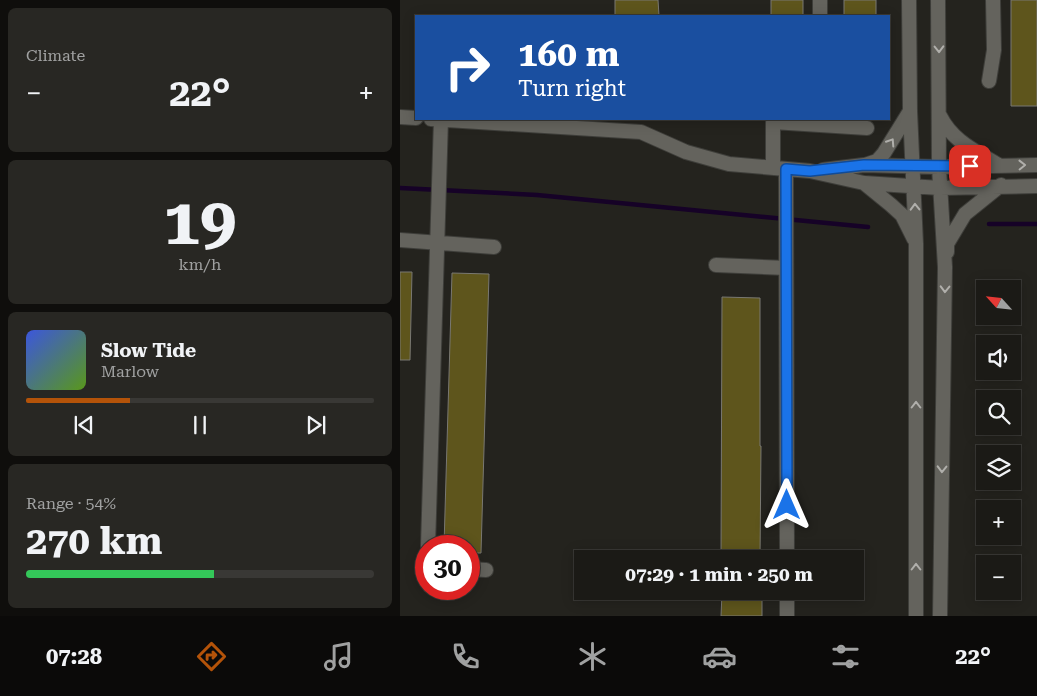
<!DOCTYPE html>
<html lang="en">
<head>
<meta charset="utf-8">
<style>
	body { margin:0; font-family:"Roboto Serif",serif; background:#282723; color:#f1f3f6; height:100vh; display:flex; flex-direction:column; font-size:19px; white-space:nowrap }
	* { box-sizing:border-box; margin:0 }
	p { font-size:16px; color:#a0a1a1 }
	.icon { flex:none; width:28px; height:28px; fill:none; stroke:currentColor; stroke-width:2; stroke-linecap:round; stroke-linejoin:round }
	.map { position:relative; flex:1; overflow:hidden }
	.side { display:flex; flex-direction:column; gap:8px; padding:8px; background:#0f0e0c; width:400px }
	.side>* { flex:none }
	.guide { position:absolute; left:15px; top:15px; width:475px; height:105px; border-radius:0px; box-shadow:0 2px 12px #0003,0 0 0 1px #393835; background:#1a4fa0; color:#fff; overflow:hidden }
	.needle { width:32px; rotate:297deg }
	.controls { position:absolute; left:576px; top:280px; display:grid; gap:10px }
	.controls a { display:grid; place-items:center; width:45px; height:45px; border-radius:0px; background:#1b1a16; box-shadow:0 2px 12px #0003,0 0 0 1px #393835; font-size:25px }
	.speed { position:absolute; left:15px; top:535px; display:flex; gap:10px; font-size:25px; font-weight:700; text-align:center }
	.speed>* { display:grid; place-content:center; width:65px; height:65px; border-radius:50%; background:#1b1a16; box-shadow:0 2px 12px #0003,0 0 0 1px #393835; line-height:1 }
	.speed .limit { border:8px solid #d22; background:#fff; color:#111 }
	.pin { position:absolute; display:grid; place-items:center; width:42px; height:42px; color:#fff; margin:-21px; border-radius:10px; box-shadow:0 2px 8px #0006 }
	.me { position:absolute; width:55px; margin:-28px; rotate:0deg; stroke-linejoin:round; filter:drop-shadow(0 0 4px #0008) }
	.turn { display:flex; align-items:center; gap:18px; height:105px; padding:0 20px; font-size:22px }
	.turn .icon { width:65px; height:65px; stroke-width:2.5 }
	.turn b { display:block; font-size:35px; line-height:42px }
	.big { font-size:38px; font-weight:700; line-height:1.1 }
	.side .card { flex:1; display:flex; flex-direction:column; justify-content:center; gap:8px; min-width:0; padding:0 18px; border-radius:8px; background:#282723 }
	.side .dial { align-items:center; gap:0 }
	.dial b { font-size:65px; line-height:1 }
	.song { display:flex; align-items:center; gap:15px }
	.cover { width:60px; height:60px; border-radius:8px; background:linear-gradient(135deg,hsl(230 70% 55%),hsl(90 70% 35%)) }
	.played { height:5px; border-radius:2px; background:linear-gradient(90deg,#b45309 30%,#393835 30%) }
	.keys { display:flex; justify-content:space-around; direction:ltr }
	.heat { display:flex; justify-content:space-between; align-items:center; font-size:28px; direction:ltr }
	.charge { height:8px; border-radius:4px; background:linear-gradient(90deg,#34c759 54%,#393835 0) }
	.trip { position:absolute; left:174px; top:550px; width:290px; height:50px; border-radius:0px; background:#1b1a16; box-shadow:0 2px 12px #0003,0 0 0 1px #393835; font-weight:700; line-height:50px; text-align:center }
	.menu { display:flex; height:80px; justify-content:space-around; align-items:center; background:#0b0a09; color:#a0a1a1 }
	.menu .icon { width:35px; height:35px }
	.menu .active { color:#b45309 }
	.menu b { font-size:22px; color:#f1f3f6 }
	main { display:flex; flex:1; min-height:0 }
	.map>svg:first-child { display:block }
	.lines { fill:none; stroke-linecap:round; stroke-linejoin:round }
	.stream { stroke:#160227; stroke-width:4.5 }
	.building { fill:#5e551c; stroke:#797872 }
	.minor-casing { stroke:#3e3e3a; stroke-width:16 }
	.minor { stroke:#64635d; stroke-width:14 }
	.oneway { stroke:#b0afab }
	.route-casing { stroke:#114b97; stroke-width:12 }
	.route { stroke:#1a73e8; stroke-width:9 }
</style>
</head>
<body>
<main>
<section class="side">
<div class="card"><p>Climate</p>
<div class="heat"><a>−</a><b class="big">22°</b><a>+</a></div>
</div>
<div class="card dial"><b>19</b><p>km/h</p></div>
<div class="card">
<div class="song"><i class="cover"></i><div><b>Slow Tide</b><p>Marlow</p></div></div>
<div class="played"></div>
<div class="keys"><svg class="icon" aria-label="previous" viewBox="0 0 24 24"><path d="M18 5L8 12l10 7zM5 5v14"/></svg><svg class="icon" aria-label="pause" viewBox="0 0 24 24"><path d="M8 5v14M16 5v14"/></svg><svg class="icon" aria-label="next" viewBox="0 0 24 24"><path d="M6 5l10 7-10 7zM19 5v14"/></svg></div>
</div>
<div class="card"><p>Range · 54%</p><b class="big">270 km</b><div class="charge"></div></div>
</section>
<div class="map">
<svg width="637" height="616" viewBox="0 0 637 616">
	<rect width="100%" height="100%" fill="#24231e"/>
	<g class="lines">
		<!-- stream -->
		<path class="stream" d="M 0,188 L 137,195 L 468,227
			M 589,224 L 637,224"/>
	</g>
	<!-- building -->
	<path class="building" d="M 215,0 L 258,0 L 259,16 L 215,16 Z
		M 371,0 L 403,0 L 403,16 L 371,16 Z
		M 444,0 L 476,0 L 476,16 L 444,16 Z
		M 611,0 L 637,0 L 637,106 L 611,106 Z
		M 0,272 L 12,272 L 10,360 L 0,360 Z
		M 52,273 L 89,274 L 81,553 L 69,553 L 69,546 L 44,546 Z
		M 322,297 L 360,298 L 360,446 L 361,446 L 360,559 L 321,559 Z
		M 322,593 L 362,593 L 362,616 L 321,616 Z"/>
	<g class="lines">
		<!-- minor casing -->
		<g class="minor-casing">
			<path id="minor" d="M 420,0 L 420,16
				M 509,0 L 510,111 L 516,244 L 516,616
				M 538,0 L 539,167 L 545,267 L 540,616
				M 589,81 L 594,50 L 593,0
				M 540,116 C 553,142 576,151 600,166
				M 0,117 L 16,118
				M 31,119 L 241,132 L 286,152 L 329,164 L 410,171 L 464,183 L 540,188 L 637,186
				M 465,165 L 477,161 L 484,153 L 510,111
				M 373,168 L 373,122 L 467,128
				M 386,169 L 387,559
				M 423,170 L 464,165 L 539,167 L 637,165
				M 464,183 L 491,205 L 502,215 L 514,239
				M 0,240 L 94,247
				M 547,252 L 547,244 L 565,214 L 601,185
				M 316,265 L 386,268
				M 28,546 L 41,119
				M 69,569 L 86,570
				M 387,591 L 387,616"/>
		</g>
		<!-- minor -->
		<use href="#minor" class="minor"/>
	</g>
	<!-- one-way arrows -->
	<defs><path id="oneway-chevron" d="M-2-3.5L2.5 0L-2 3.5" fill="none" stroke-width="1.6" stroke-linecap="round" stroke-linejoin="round" transform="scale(1.25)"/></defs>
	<g class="oneway">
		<use href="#oneway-chevron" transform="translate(539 49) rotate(89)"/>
		<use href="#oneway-chevron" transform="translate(491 142) rotate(-57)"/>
		<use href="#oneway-chevron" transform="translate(622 165) rotate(-1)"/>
		<use href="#oneway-chevron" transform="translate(515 207) rotate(-91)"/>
		<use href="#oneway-chevron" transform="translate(545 289) rotate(91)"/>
		<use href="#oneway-chevron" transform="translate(516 405) rotate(-90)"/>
		<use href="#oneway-chevron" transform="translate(542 469) rotate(91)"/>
		<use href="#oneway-chevron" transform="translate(516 567) rotate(-90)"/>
	</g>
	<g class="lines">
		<!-- route casing -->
		<g class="route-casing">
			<path id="route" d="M 387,505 L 386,169 L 410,171 L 464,165 L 570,166"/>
		</g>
		<!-- route -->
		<use href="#route" class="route"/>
	</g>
</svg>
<div class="controls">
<a><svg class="needle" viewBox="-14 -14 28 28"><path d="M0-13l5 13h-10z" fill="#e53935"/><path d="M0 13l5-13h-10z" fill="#a0a1a1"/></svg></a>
<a><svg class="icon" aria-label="sound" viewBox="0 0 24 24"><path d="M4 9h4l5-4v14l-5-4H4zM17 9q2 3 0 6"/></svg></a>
<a><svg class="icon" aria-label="search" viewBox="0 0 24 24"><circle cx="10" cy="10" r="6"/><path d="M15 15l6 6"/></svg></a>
<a><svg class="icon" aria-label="layers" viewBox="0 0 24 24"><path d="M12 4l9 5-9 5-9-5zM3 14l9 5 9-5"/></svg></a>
<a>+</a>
<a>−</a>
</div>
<div class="speed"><div class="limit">30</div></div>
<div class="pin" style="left:570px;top:166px;background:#d93025"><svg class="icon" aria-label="arrive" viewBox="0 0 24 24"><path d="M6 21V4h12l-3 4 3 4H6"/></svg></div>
<svg class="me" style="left:387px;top:505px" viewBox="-20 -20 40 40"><path d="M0-17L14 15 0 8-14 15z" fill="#1a73e8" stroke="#fff" stroke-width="4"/></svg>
<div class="trip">07:29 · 1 min · 250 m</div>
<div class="guide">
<div class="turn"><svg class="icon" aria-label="right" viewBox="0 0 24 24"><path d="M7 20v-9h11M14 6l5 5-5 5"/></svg><div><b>160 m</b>Turn right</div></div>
</div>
</div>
</main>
<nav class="menu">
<b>07:28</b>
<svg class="icon active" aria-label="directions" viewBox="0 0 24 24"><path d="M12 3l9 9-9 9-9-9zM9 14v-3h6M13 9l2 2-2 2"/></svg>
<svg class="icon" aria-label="music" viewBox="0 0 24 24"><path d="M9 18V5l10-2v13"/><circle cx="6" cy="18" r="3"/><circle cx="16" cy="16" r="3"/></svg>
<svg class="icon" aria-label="phone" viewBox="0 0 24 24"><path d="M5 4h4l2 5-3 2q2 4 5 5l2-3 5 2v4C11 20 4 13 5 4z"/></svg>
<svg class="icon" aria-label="climate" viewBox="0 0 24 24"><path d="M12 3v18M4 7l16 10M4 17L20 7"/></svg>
<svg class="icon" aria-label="car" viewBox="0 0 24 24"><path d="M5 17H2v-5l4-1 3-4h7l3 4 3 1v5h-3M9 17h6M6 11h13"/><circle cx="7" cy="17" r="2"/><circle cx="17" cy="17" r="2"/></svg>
<svg class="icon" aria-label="filters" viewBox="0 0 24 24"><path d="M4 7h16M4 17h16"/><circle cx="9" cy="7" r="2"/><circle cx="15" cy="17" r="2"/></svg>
<b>22°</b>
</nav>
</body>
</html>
